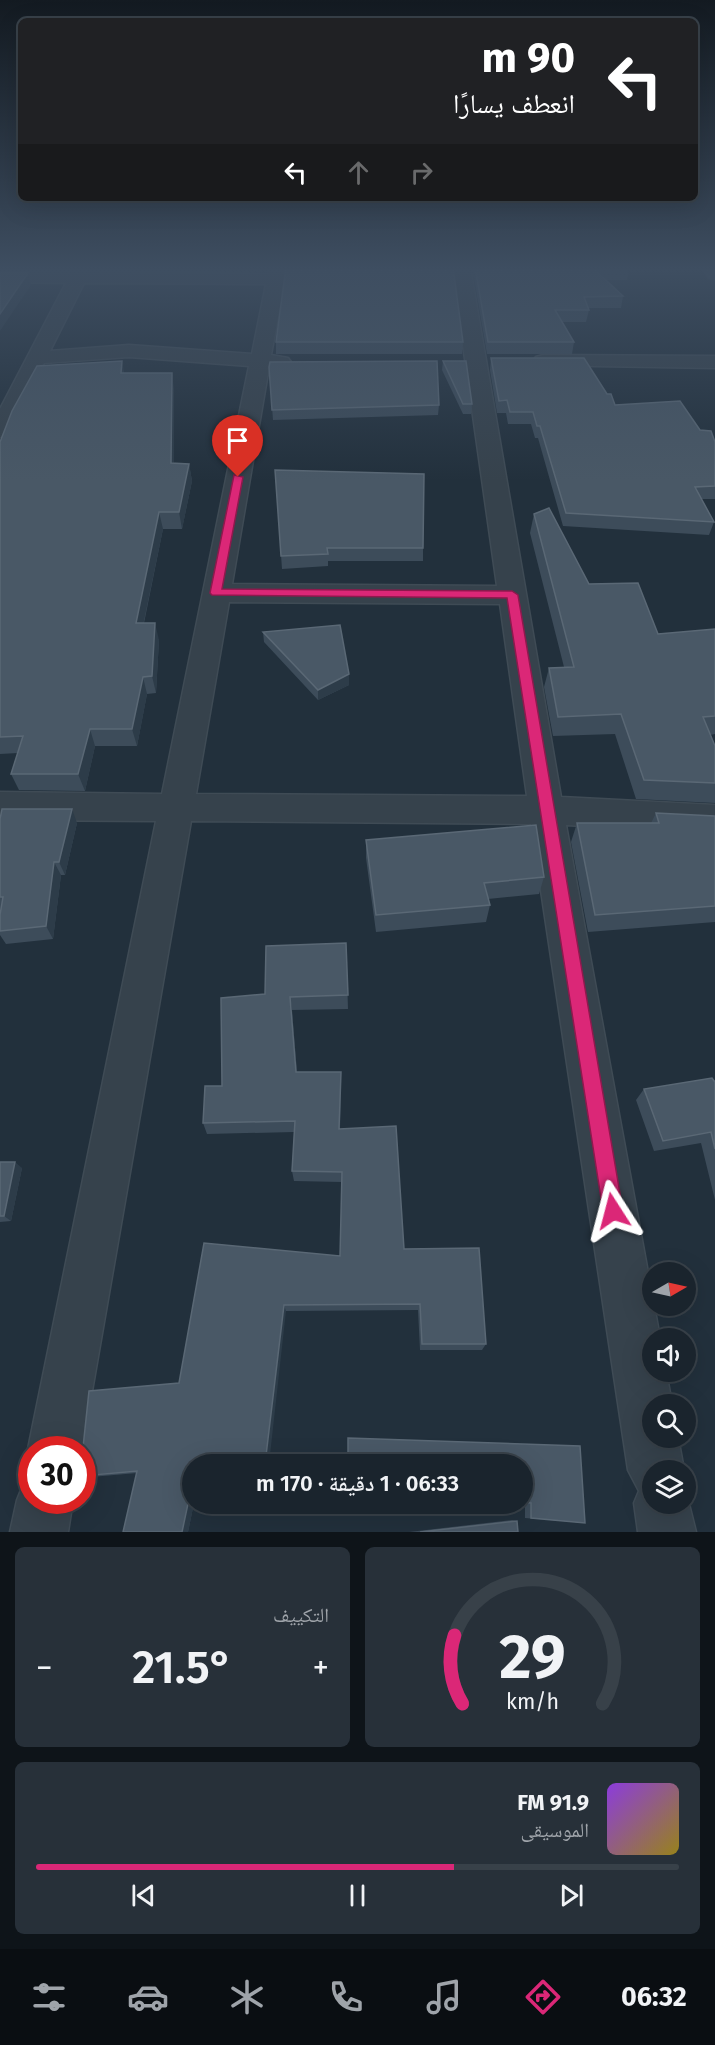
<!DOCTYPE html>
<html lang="ar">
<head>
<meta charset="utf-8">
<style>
	body { margin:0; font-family:"Fira Sans","Noto Naskh Arabic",sans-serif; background:#273039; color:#f1f3f6; direction:rtl; height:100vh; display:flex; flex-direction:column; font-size:22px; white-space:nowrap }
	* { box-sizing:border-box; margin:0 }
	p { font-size:20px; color:#9fa4aa }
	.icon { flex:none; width:33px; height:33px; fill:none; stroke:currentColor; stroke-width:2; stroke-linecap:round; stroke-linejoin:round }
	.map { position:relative; height:1532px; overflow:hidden; direction:ltr }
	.sheet { display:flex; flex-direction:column; gap:15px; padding:15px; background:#0e1419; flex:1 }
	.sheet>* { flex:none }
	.banner { position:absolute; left:18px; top:18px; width:680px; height:183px; border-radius:9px; box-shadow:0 6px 24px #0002,0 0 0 2px #384149; direction:rtl; background:#202124; color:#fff; overflow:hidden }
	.needle { width:39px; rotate:81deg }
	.controls { position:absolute; left:642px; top:1262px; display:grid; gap:12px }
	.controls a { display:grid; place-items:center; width:54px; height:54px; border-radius:50%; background:#1a242d; box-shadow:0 6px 24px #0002,0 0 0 2px #384149; font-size:30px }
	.speed { position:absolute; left:18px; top:1436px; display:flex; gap:12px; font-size:30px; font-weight:700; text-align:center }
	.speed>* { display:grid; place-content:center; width:78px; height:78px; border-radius:50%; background:#1a242d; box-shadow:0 6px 24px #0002,0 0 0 2px #384149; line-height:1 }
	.speed .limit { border:9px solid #d22; background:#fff; color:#111 }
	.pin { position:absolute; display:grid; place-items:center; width:51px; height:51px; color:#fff; margin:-62px -26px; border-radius:50% 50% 50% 0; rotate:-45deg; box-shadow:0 0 6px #0007 }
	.pin .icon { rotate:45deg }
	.me { position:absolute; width:66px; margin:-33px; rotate:351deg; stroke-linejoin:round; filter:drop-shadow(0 0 4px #0008) }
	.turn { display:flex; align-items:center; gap:21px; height:126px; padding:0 24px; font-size:27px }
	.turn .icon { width:78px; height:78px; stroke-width:2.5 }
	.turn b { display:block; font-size:42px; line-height:51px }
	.lanes { display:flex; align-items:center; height:57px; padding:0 24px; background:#0003; justify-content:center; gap:30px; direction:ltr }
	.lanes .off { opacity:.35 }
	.big { font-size:45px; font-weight:600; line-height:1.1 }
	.sheet .widget { flex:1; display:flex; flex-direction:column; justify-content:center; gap:9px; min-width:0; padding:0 21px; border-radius:9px; background:#273039 }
	.sheet .dial { align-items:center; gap:0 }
	.dial svg { height:156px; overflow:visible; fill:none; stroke:#384149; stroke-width:7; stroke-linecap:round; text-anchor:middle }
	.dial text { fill:#f1f3f6; stroke:none }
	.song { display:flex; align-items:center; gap:18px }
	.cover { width:72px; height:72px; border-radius:9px; background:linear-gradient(135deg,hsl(270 70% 55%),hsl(50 70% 35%)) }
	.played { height:6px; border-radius:3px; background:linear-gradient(90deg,#db2777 65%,#384149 65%) }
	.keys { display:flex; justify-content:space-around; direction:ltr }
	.heat { display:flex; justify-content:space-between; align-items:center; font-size:33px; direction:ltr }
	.sheet .tiles { flex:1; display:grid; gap:15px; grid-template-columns:1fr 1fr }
	.widget:last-child { grid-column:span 2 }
	.trip { position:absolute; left:182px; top:1454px; width:351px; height:60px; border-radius:30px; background:#1a242d; box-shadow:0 6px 24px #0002,0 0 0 2px #384149; font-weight:600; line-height:60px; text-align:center; direction:rtl }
	.dock { display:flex; height:96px; justify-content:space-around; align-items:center; background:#0a0e12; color:#9fa4aa }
	.dock .icon { width:42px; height:42px }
	.dock .on { color:#db2777 }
	.dock b { font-size:27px; color:#f1f3f6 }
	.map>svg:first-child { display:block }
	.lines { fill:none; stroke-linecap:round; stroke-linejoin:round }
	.street-casing { stroke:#3f4b55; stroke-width:3 }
	.secondary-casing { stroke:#3f4b55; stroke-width:3 }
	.street { fill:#36424c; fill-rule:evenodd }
	.secondary { fill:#44515f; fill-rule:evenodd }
	.wall { fill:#3d4c5a }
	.shaded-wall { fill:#2d3c49 }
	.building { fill:#495866; stroke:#5a6875; stroke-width:1.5 }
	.route { fill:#db2777; stroke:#8e194d; stroke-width:1.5 }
</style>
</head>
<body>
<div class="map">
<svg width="715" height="1532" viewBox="0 0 715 1532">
	<rect width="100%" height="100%" fill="#22303c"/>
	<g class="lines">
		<!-- street casing -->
		<g class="street-casing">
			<path id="street" d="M 75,267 L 91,267 L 89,272 L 268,274 L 270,267 L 287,267 L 271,355 L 288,358 L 291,362 L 288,366 L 269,367 L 232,584 L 497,586 L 452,267 L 470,267 L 561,797 L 715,805 L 715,833 L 566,825 L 660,1338 L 652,1338 L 652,1371 L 666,1371 L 672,1404 L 652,1404 L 652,1437 L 678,1437 L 684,1470 L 652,1470 L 652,1503 L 686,1503 L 686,1492 L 696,1532 L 638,1532 L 634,1503 L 639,1491 L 628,1470 L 531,824 L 191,821 L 82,1449 L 32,1449 L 32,1458 L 28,1449 L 156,821 L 0,820 L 0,792 L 162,794 L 249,366 L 129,357 L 44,363 L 11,430 L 8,435 L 0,437 L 0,409 L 66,283 L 0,282 L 0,272 L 72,272 ZM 84,283 L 266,284 L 252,354 L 129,345 L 50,351 ZM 229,602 L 500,604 L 527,796 L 196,794 Z
				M 543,355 L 715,356 L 715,368 L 536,365 L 533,361 L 536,357 Z
				M 32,1477 L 32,1500 L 73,1500 L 68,1532 L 10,1532 L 17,1500 L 25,1480 Z"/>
		</g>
		<!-- secondary casing -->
		<g class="secondary-casing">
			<path id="secondary" d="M 701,267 L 715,267 L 715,279 L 709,278 Z"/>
		</g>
		<!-- street -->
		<use href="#street" class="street"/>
		<!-- secondary -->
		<use href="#secondary" class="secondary"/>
	</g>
	<!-- wall -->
	<path class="wall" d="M 0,267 L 44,267 L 42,270 L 0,270 Z
		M 204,267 L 260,267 L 261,268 L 205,269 Z
		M 472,267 L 628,267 L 629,269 L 627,280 L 606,280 L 623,296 L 621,308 L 588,308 L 589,310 L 586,322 L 562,322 L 574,342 L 572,354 L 487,354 Z
		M 276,342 L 463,342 L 462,354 L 276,354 Z
		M 491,358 L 607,394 L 615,405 L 700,430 L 715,442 L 715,499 L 701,499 L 714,522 L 709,535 L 563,526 L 538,438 L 535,438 L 531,424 L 508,424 L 506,413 L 497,413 L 490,370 Z
		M 443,361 L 472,404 L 471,414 L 463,414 L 442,370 Z
		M 269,367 L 439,405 L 438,415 L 273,420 Z
		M 125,373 L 174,389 L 174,464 L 189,464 L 192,481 L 182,529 L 163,529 L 144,623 L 159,640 L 156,693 L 147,694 L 137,746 L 95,746 L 85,791 L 19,790 L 11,774 L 18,753 L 0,754 L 0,442 Z
		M 275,470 L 423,548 L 423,561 L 328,561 L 328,566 L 282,569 Z
		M 534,514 L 589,584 L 658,634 L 715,629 L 715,734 L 710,735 L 715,746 L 715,803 L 636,799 L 615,734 L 553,736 L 544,687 L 549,668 L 564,667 L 530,533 Z
		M 263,632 L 349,685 L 318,700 L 264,642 Z
		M 656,813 L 715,816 L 715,922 L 588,932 L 571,842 L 577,823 L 651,823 Z
		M 0,819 L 77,823 L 65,875 L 61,875 L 53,939 L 6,944 L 0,935 Z
		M 366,840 L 544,877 L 539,894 L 488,899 L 490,905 L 486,922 L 376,932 L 366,858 Z
		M 346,943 L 348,1009 L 292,1010 L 297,1072 L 341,1084 L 340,1129 L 404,1249 L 486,1344 L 482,1350 L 420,1350 L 418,1310 L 286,1311 L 192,1464 L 192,1503 L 194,1503 L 188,1532 L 123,1532 L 137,1473 L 91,1477 L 82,1476 L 179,1383 L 340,1256 L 342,1182 L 294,1181 L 292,1171 L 294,1132 L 207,1134 L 203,1123 L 222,1086 L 265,994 Z
		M 715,1081 L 715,1200 L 701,1143 L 654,1151 L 636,1100 L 644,1089 Z
		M 0,1162 L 22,1168 L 11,1221 L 0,1222 Z
		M 580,1446 L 585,1523 L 525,1518 L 525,1503 L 522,1502 L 522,1464 Z
		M 512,1520 L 517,1521 L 518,1532 L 409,1532 Z"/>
	<!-- shaded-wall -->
	<path class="shaded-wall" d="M 28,273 L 31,285 L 0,331 L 0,314 Z
		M 122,361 L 125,377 L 121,373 Z
		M 172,373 L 174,389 L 174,480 L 171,463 Z
		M 189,464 L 192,481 L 182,529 L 179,512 Z
		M 159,512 L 163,529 L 140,640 L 136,623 Z
		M 155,623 L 159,640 L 156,693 L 152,676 Z
		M 349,674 L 349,685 L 318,700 L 318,690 Z
		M 143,677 L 147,694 L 137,746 L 132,729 Z
		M 90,729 L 95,746 L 85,791 L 78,774 Z
		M 72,809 L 77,823 L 65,875 L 59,862 Z
		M 54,862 L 61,875 L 53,939 L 46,926 Z
		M 290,997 L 292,1010 L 298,1084 L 296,1072 Z
		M 341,1072 L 341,1084 L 339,1140 L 339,1129 Z
		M 15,1162 L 22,1168 L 11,1221 L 4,1216 Z
		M 284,1305 L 286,1311 L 269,1464 L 265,1464 Z
		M 192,1485 L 192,1503 L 194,1503 L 188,1532 L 182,1532 Z"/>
	<!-- building -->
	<path class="building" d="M 286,267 L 453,267 L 463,342 L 276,342 Z
		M 475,267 L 628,267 L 629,269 L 594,269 L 623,296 L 584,297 L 589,310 L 555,310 L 574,342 L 488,342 Z
		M 0,273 L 28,273 L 0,314 Z
		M 491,358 L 584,358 L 607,394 L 611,394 L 615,405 L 680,401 L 700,430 L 711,431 L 715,442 L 715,486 L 695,487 L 714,522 L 566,513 L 540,426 L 537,426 L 533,412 L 510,412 L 507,400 L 499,401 Z
		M 122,361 L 121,373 L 172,373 L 171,463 L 189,464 L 179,512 L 159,512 L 136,623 L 155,623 L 152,676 L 143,677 L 132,729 L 90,729 L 78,774 L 11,774 L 23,736 L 0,737 L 0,442 L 12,411 L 37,366 Z
		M 437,361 L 439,405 L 272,410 L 269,367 L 270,362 Z
		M 443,361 L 466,361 L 472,404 L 463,404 Z
		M 275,470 L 424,474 L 423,548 L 327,548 L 328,554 L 281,556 Z
		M 549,508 L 589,584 L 638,583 L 658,634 L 715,629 L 715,716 L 703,717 L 715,746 L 715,783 L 644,780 L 621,714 L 558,717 L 549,668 L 574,667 L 534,514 Z
		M 340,625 L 349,674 L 318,690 L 263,632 Z
		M 2,809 L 72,809 L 59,862 L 54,862 L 46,926 L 0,931 L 0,915 L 3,897 L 0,897 L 0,819 Z
		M 656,813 L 715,816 L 715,906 L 595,915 L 577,823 L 659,823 Z
		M 536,825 L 544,877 L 484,883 L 490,905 L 376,915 L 366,840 Z
		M 346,943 L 348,995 L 290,997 L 296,1072 L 341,1072 L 339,1129 L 396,1126 L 404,1249 L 479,1248 L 486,1344 L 422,1344 L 420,1304 L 284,1305 L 265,1464 L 192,1464 L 192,1485 L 182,1532 L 123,1532 L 137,1471 L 82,1476 L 82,1457 L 89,1391 L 179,1383 L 204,1243 L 340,1256 L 342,1172 L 292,1171 L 295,1121 L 203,1123 L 205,1086 L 222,1086 L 221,998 L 265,994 L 266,946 Z
		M 712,1078 L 714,1081 L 715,1081 L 715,1149 L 711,1132 L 663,1141 L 644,1089 Z
		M 0,1162 L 15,1162 L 4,1216 L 0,1216 Z
		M 348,1438 L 580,1446 L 585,1523 L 531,1518 L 531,1503 L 522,1502 L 522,1464 L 348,1464 Z
		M 517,1521 L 518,1532 L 420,1532 Z"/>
	<!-- sky -->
	<linearGradient id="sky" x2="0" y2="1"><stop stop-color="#131a21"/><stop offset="0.56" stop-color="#3e4e61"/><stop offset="1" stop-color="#3e4e61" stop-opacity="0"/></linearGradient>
	<rect width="715" height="481" fill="url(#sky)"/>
	<!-- route -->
	<path class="route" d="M 234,475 L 243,477 L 222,589 L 512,591 L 518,595 L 623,1211 L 620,1218 L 613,1221 L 606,1218 L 603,1211 L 507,598 L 212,595 L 210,593 Z"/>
</svg>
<div class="controls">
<a><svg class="needle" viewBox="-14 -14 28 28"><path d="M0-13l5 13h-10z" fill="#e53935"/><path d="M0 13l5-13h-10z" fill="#9fa4aa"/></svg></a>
<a><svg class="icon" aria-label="sound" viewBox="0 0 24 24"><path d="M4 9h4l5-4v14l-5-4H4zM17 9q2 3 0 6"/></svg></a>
<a><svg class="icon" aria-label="search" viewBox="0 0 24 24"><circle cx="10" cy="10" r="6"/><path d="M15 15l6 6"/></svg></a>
<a><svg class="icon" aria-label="layers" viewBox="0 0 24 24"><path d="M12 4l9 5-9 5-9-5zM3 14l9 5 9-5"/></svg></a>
</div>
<div class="speed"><div class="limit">30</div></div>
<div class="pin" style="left:238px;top:477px;background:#d93025"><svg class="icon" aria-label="arrive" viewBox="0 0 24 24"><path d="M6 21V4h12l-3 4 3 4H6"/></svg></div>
<svg class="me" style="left:613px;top:1211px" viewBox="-20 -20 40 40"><path d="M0-17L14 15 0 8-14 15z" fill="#db2777" stroke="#fff" stroke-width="4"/></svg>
<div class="trip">06:33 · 1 دقيقة · 170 m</div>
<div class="banner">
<div class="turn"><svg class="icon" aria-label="left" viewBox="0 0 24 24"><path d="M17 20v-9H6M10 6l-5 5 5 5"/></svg><div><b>90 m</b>انعطف يسارًا</div></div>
<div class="lanes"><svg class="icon" aria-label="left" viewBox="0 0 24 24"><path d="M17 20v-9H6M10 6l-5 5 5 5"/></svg><svg class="icon off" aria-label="ahead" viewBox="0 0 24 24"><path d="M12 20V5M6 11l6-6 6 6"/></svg><svg class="icon off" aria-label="right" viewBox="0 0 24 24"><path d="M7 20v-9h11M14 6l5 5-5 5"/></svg></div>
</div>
</div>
<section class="sheet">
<div class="tiles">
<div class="widget dial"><svg viewBox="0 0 100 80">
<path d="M14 69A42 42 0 1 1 86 69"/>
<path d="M14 69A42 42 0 0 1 10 34" stroke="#db2777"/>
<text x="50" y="56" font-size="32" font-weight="700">29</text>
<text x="50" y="72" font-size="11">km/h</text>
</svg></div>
<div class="widget"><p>التكييف</p>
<div class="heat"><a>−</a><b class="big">21.5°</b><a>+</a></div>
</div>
<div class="widget">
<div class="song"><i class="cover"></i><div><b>91.9 FM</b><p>الموسيقى</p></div></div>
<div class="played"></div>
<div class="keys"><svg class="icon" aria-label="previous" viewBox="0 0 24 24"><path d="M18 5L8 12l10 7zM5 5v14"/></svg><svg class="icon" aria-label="pause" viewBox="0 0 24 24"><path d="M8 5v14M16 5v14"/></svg><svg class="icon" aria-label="next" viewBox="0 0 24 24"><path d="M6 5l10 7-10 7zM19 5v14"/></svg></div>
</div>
</div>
</section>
<nav class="dock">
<b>06:32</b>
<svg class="icon on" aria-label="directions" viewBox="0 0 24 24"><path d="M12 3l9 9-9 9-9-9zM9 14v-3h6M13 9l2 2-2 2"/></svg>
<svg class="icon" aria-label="music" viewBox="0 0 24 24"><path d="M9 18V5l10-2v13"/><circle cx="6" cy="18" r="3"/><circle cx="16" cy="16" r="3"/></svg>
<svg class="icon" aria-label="phone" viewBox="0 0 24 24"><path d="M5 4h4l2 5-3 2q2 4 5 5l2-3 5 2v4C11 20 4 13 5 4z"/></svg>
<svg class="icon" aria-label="climate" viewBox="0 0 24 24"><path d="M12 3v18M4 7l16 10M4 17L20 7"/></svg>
<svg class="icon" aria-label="car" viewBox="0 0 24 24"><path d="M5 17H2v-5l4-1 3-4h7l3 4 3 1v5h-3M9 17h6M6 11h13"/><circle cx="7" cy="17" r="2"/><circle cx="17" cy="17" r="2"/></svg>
<svg class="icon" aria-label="filters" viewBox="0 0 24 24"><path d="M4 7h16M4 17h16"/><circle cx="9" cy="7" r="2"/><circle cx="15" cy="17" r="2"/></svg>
</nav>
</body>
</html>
